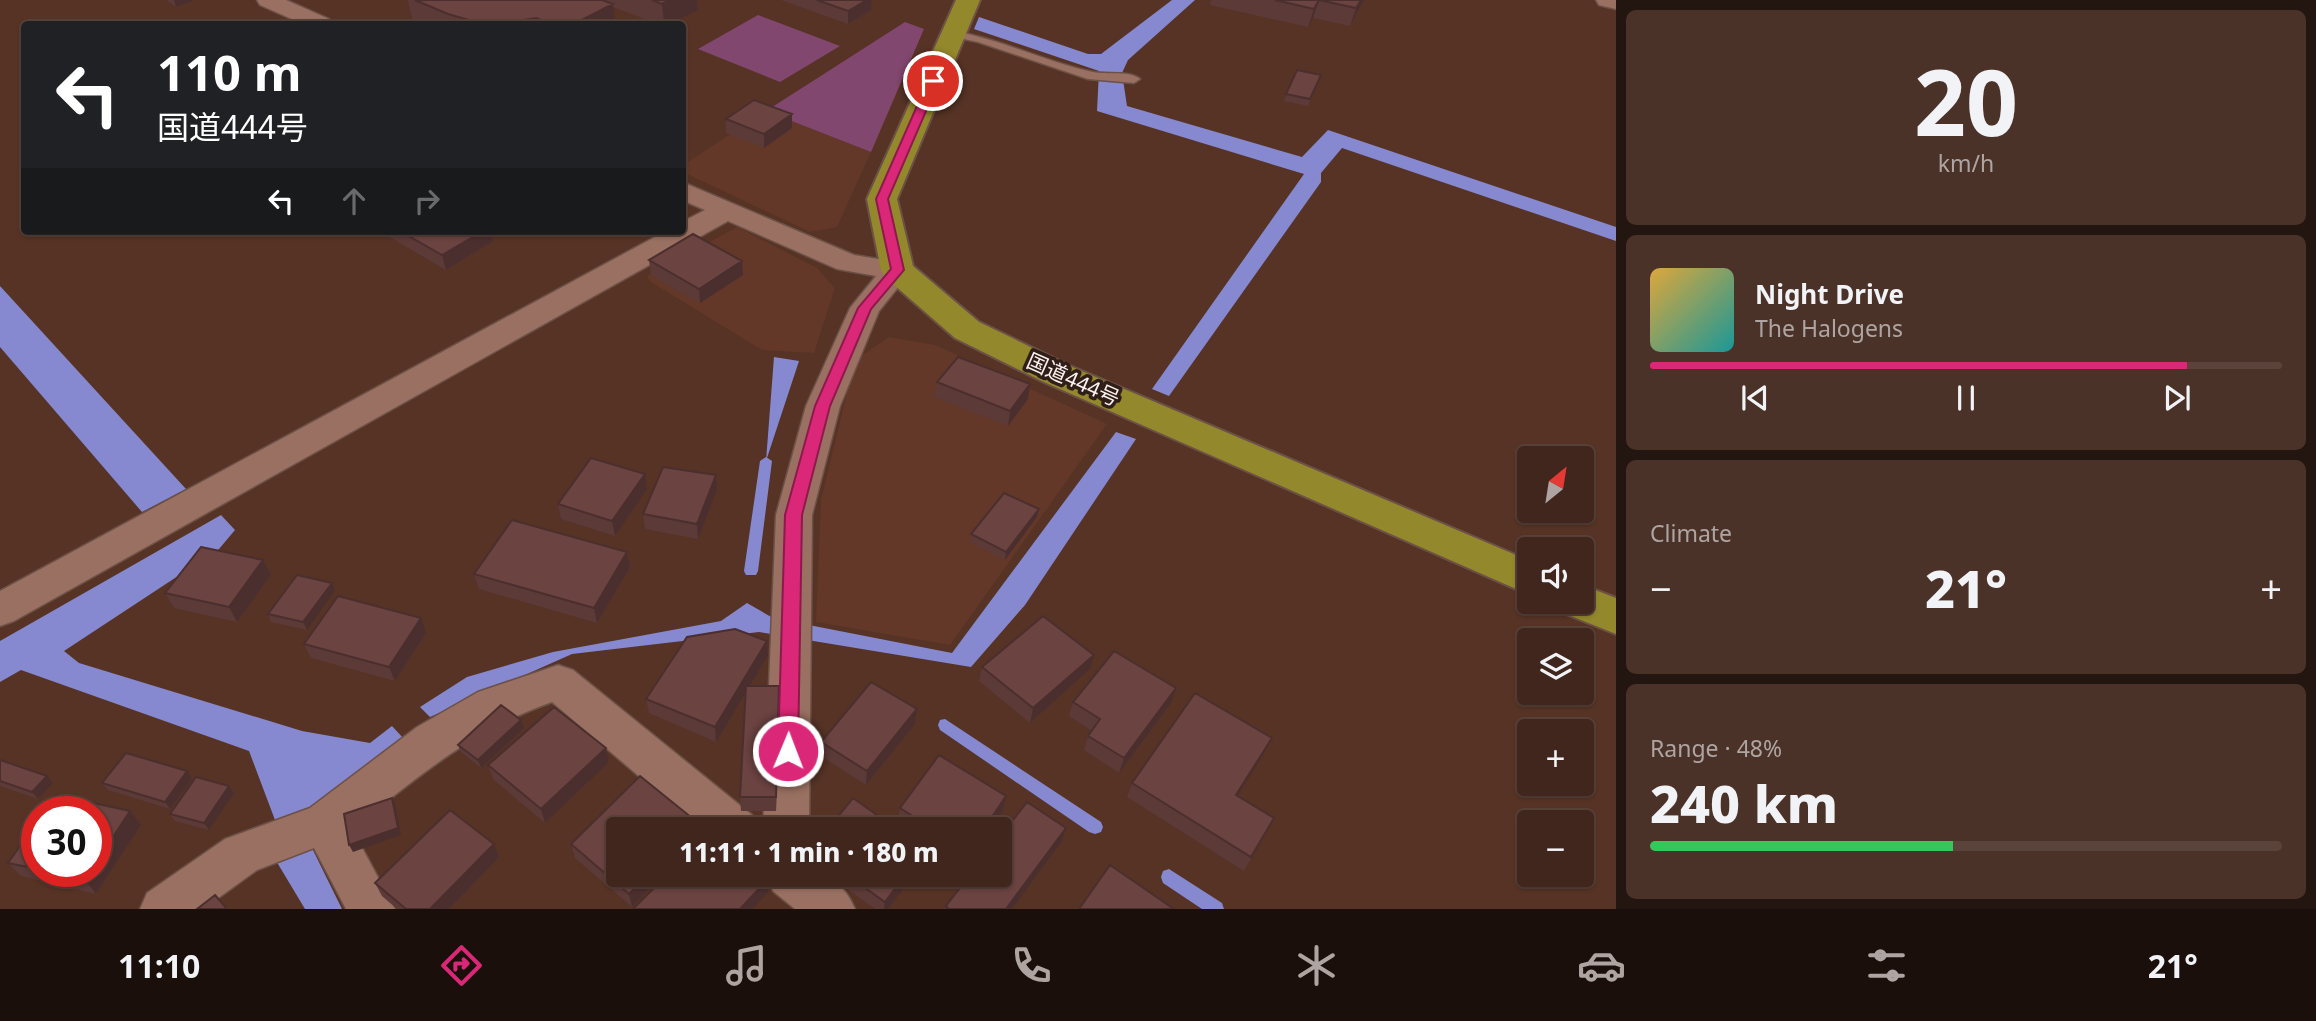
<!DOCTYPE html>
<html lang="en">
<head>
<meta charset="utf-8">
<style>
	body { margin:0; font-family:"Noto Sans","Noto Sans JP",sans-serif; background:#4b3229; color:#f1f3f6; height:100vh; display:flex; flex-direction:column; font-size:26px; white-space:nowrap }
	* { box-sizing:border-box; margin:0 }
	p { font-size:23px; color:#aea5a3 }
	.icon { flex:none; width:38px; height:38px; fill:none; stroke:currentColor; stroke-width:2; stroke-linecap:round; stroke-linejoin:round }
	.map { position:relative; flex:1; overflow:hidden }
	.drawer { display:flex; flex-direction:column; gap:10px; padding:10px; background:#23150f; width:700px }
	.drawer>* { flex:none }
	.guide { position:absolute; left:21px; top:21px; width:665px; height:214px; border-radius:7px; box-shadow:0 2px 5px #0004,0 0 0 2px #59433b; background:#202124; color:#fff; overflow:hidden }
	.needle { width:46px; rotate:30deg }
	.tools { position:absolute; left:1517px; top:446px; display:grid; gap:14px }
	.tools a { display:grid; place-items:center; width:77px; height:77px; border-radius:7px; background:#40261c; box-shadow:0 2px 5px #0004,0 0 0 2px #59433b; font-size:35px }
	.speed { position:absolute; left:21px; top:796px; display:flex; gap:14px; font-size:35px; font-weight:700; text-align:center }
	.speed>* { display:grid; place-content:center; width:91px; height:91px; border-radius:50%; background:#40261c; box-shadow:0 2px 5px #0004,0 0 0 2px #59433b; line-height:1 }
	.speed .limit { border:10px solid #d22; background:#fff; color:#111 }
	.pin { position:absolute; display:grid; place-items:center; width:60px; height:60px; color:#fff; margin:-30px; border:4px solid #fff; border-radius:50%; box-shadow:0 2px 7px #0007 }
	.me { position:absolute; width:77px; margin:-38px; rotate:1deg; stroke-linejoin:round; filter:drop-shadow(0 0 5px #0008) }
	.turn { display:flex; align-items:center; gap:24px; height:147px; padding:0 21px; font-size:32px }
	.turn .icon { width:91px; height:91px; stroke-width:2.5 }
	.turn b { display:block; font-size:49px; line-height:60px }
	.lanes { display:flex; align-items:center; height:66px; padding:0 21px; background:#0003; justify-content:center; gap:35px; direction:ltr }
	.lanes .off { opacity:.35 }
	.big { font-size:52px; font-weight:800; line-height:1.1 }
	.drawer .card { flex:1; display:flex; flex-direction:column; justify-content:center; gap:10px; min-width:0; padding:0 24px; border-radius:10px; background:#4b3229 }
	.drawer .dial { align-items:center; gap:0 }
	.dial b { font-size:91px; line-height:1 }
	.song { display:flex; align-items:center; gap:21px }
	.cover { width:84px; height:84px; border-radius:10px; background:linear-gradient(135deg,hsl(40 70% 55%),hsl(180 70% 35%)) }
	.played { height:7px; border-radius:4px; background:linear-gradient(90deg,#db2777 85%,#59433b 85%) }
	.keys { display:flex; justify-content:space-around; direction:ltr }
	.heat { display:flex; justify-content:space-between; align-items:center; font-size:38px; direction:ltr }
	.charge { height:10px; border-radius:5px; background:linear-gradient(90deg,#34c759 48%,#59433b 0) }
	.trip { position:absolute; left:606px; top:817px; width:406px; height:70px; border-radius:7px; background:#40261c; box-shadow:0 2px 5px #0004,0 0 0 2px #59433b; font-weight:800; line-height:70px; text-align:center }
	.tab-bar { display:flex; height:112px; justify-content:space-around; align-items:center; background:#1a0f0b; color:#aea5a3 }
	.tab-bar .icon { width:49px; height:49px }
	.tab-bar .selected { color:#db2777 }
	.tab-bar b { font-size:32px; color:#f1f3f6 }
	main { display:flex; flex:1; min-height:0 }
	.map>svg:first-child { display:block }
	.built { fill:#633828 }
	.green { fill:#82476e }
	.water { fill:#8689d0 }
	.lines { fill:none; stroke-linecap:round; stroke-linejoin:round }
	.stream { fill:#8689d0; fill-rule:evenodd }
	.lane-casing { stroke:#6c5147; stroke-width:3 }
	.street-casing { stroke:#6c5147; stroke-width:3 }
	.highway-casing { stroke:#6c5147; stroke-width:4 }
	.lane { fill:#997061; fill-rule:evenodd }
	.street { fill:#997061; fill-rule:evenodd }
	.highway { fill:#94882c; fill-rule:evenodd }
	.wall { fill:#5c3a38 }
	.shaded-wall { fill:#4b2f2e }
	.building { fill:#6b4341; stroke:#4b2f2e; stroke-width:2 }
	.route { fill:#db2777; stroke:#8e194d; stroke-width:2 }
	.labels { text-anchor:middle; stroke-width:7; stroke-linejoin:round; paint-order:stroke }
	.street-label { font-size:21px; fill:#fcf2ef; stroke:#301f19 }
</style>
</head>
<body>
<main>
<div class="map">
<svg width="1616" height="909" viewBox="0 0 1616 909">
	<rect width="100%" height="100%" fill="#563325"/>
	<!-- built -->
	<path class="built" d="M 766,111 L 871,152 L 837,227 L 810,232 L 683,172 L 683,165 Z
		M 737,227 L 817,268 L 835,288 L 814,353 L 762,350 L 651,282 L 647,276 Z
		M 889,337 L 935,345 L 1107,424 L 950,645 L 816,622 L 821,500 L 855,360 Z"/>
	<!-- green -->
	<path class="green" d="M 758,15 L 840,46 L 780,82 L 698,49 Z
		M 905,22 L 924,29 L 871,152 L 766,111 Z"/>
	<!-- water -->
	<path class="water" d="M 1172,0 L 1195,0 L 1128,60 L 1122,73 L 1127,106 L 1302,157 L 1328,130 L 1616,227 L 1616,241 L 1342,148 L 1321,173 L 1321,182 L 1169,396 L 1152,389 L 1304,174 L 1097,111 L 1099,71 L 974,29 L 979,17 L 1088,54 L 1101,54 Z
		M 0,286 L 186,489 L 142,512 L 0,347 Z
		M 774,357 L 799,361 L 766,461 Z
		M 1116,432 L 1136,439 L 1025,605 L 971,667 L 759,632 L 572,654 L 430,717 L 420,707 L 467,677 L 553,652 L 721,621 L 747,603 L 773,618 L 952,653 Z
		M 221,515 L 235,530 L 219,549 L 64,651 L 79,663 L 302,731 L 370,743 L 392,726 L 404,739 L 318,806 L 275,820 L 249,751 L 21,670 L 0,682 L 0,641 Z
		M 309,842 L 342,909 L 305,909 L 275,859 Z"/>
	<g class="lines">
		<!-- stream -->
		<path class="stream" d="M 766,457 L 772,461 L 758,571 L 756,575 L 746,575 L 744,571 L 760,461 Z
			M 945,719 L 1101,822 L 1103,827 L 1101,832 L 1095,834 L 1089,832 L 940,730 L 938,725 L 940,720 Z
			M 1169,869 L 1222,903 L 1224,909 L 1202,909 L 1163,883 L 1161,877 L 1163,871 Z"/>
		<!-- lane casing -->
		<g class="lane-casing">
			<path id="lane" d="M 953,31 C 1001,39 1045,62 1093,72 C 1107,75 1129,70 1140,79 L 1134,83 L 1088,79 L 978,42 L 949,36 L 947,34 Z"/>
		</g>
		<!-- street casing -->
		<g class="street-casing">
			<path id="street" d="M 257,0 L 286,0 L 329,19 L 332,24 L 303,24 L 260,5 Z
				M 1596,0 L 1616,0 L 1616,9 L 1599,5 Z
				M 682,182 L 854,255 L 908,264 L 912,270 L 879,311 L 840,406 L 812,515 L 809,830 L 763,830 L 776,515 L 806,406 L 850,308 L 876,276 L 837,269 L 728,221 L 14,621 L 0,626 L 0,591 L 666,231 L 682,231 L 682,222 L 705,210 L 682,200 Z
				M 558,665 L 573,670 L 752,815 L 759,830 L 702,830 L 552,702 C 471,731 419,776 352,829 L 395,909 L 346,909 L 314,848 L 257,870 L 203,909 L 140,909 L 147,893 L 225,839 L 310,808 L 417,727 L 478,692 Z
				M 767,875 C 806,875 837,866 855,909 L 795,909 L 773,891 Z"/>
		</g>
		<!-- highway casing -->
		<g class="highway-casing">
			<path id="highway" d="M 956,0 L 980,0 L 897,199 L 913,266 L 979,322 L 1070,366 L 1530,561 L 1530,595 L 1044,382 L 955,338 L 885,277 L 881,270 L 867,199 Z
				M 1582,585 L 1616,598 L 1616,634 L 1566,614 L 1559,602 L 1582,602 Z"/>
		</g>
		<!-- lane -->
		<use href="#lane" class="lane"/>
		<!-- street -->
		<use href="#street" class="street"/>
		<!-- highway -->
		<use href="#highway" class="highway"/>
	</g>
	<!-- wall -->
	<path class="wall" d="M 166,0 L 195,0 L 176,7 Z
		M 408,0 L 697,0 L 698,10 L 669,24 L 658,24 L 613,7 L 615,24 L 424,24 L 412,19 Z
		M 781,0 L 872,0 L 871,10 L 848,24 Z
		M 1211,0 L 1364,0 L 1350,26 L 1313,18 L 1308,27 L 1210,5 Z
		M 1318,82 L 1308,106 L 1284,101 L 1286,94 Z
		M 792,114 L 792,128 L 764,148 L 726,133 L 726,119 Z
		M 379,231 L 491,231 L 493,241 L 446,270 Z
		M 649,260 L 742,261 L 743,275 L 700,303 L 651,275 Z
		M 937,382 L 1030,384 L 1028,399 L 1008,426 L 935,397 Z
		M 716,475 L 717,490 L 698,539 L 645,529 L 643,514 Z
		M 647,489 L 615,536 L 561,519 L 558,504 Z
		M 1039,509 L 1037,517 L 1005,560 L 970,542 L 971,534 Z
		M 627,552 L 630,567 L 597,623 L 479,589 L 474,574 Z
		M 271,575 L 237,622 L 174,608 L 165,593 Z
		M 335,591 L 307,630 L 271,622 L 268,614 Z
		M 426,633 L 395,681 L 311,658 L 304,644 Z
		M 1094,655 L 1090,669 L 1030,723 L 979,681 L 982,667 Z
		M 768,656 L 750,686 L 779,686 L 776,811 L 741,811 L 740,797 L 745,693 L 716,742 L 649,713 L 646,699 Z
		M 1073,702 L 1171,703 L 1119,773 L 1084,750 L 1088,736 L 1092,731 L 1069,716 Z
		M 521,720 L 524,728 L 481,768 L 461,752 L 458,745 Z
		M 915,724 L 866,785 L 821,756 L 821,742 Z
		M 1272,738 L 1265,752 L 1237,796 L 1274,818 L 1244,871 L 1127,797 L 1132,783 Z
		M 606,748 L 609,762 L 545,823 L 493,779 L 488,765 Z
		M 0,760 L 47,776 L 53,783 L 38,799 L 0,786 Z
		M 187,771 L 192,779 L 170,809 L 108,790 L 102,783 Z
		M 640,776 L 697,822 L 698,830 L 618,830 L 618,875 L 662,875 L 632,907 L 575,858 L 571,844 Z
		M 229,786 L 234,793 L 209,830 L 175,821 L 170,814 Z
		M 1006,796 L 1003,810 L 990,830 L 911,830 L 898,821 L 900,808 Z
		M 37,822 L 37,872 L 96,872 L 141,825 L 96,894 L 21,876 L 8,863 Z
		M 494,844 L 499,857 L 449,909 L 397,909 L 382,896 L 375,883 Z
		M 828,875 L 914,875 L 888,909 L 875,909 Z"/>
	<!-- shaded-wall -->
	<path class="shaded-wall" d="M 174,0 L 195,0 L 176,7 Z
		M 670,0 L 697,0 L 698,10 L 669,24 L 664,24 L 662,4 Z
		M 867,0 L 872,0 L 871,10 L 848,24 L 848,11 Z
		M 1319,0 L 1313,18 L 1308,27 L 1314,9 Z
		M 1361,0 L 1364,0 L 1350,26 L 1356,8 Z
		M 613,4 L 615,24 L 574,24 Z
		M 536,18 L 537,24 L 499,24 Z
		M 792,114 L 792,128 L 764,148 L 764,134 Z
		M 483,231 L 491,231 L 493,241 L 446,270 L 442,255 Z
		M 742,261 L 743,275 L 700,303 L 699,289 Z
		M 1030,384 L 1028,399 L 1008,426 L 1010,411 Z
		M 645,474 L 647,489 L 615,536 L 612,521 Z
		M 716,475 L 717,490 L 698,539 L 697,524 Z
		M 1039,509 L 1037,517 L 1005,560 L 1006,552 Z
		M 627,552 L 630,567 L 597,623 L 594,608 Z
		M 263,560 L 271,575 L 237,622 L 229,607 Z
		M 332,583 L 335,591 L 307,630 L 303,622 Z
		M 421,618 L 426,633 L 395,681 L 389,667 Z
		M 767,641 L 768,656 L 716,742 L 715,727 Z
		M 1094,655 L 1090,669 L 1030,723 L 1033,708 Z
		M 779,686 L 779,700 L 776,811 L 776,797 Z
		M 1176,688 L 1171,703 L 1119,773 L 1124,758 Z
		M 917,709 L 915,724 L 866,785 L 867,771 Z
		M 521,720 L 524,728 L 481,768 L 478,760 Z
		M 1272,738 L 1265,752 L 1229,809 L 1236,795 Z
		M 606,748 L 609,762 L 545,823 L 541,809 Z
		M 187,771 L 192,779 L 170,809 L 165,802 Z
		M 47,776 L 53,783 L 38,799 L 32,792 Z
		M 229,786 L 234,793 L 209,830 L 204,823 Z
		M 1006,796 L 1003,810 L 990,830 L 983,830 Z
		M 392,798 L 395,805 L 401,835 L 353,852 L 349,845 Z
		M 130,811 L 141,825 L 96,894 L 85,880 L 90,872 L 96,872 L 96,863 Z
		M 697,822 L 698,830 L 690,830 Z
		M 1066,828 L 1062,841 L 1012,909 L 1006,909 Z
		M 494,844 L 499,857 L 449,909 L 430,909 Z
		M 647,875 L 662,875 L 632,907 L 629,894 Z
		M 905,875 L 914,875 L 888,909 L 884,909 L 885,902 Z
		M 768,879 L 768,892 L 753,909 L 740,909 Z"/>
	<!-- building -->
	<path class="building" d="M 415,0 L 602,0 L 613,4 L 574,24 L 553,24 L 536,18 L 499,24 L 479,23 L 448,14 Z
		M 652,0 L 670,0 L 662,4 Z
		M 817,0 L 867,0 L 848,11 Z
		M 1275,0 L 1319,0 L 1314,9 Z
		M 1319,0 L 1361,0 L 1356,8 Z
		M 1297,70 L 1321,75 L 1310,99 L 1286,94 Z
		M 754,100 L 792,114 L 764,134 L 726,119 Z
		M 400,231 L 483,231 L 442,255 Z
		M 693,234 L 742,261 L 699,289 L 649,260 Z
		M 958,357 L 1030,384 L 1010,411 L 937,382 Z
		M 591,458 L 645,474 L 612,521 L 558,504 Z
		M 663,467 L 716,475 L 697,524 L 643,514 Z
		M 1004,493 L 1039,509 L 1006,552 L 971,534 Z
		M 512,520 L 627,552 L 594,608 L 474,574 Z
		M 201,547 L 263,560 L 229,607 L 165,593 Z
		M 297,575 L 332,583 L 303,622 L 268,614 Z
		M 338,596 L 421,618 L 389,667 L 304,644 Z
		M 1043,616 L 1094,655 L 1033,708 L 982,667 Z
		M 735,629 L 767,641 L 715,727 L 646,699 L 687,637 Z
		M 1114,651 L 1176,688 L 1124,758 L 1088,736 L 1100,719 L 1073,702 Z
		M 871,682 L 917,709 L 867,771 L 821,742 Z
		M 746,686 L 779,686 L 776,797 L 740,797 Z
		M 1195,693 L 1272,738 L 1236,795 L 1274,818 L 1251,857 L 1132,783 Z
		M 501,705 L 521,720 L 478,760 L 458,745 Z
		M 554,707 L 606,748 L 541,809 L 488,765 Z
		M 126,753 L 187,771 L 165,802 L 102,783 Z
		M 939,755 L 1006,796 L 983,830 L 934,830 L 900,808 Z
		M 0,760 L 47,776 L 32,792 L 0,781 Z
		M 640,776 L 697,822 L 690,830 L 618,830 L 618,875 L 647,875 L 629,894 L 571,844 Z
		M 196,777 L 229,786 L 204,823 L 170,814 Z
		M 56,795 L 130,811 L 96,863 L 96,812 L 44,812 Z
		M 392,798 L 398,828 L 349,845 L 344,814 Z
		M 853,798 L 898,830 L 827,830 Z
		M 1027,802 L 1066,828 L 1006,909 L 949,909 L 946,906 L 970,875 L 999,875 L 999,838 Z
		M 450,810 L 494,844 L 430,909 L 406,909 L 375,883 Z
		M 37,822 L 37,869 L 8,863 Z
		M 1110,865 L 1174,909 L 1079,909 Z
		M 46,872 L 90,872 L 85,880 Z
		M 667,875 L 763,875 L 768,879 L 740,909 L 633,909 Z
		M 847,875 L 905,875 L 885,902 Z
		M 215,895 L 227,909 L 197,909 Z"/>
	<!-- route -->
	<path class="route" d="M 933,78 L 939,81 L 888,199 L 904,270 L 871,309 L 830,406 L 802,515 L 798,751 L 795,757 L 788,760 L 781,757 L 778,751 L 785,515 L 815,406 L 858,308 L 891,269 L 876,199 L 928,81 Z"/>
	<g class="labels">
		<!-- street labels -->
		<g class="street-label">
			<text transform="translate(1073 380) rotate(24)" y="7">国道444号</text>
		</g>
	</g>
</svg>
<div class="tools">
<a><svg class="needle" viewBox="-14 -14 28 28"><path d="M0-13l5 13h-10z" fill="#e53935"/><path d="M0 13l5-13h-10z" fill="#aea5a3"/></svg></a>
<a><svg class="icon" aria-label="sound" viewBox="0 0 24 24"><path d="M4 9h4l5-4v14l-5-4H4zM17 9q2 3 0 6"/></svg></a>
<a><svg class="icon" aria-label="layers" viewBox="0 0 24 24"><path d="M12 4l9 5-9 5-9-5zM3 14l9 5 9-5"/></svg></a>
<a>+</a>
<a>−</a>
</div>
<div class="speed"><div class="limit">30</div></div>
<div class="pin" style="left:933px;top:81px;background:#d93025"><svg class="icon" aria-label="arrive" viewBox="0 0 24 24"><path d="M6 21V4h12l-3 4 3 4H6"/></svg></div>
<svg class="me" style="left:788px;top:751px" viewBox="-20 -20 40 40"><circle r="17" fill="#db2777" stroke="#fff" stroke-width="3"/><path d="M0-11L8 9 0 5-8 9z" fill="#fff"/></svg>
<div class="trip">11:11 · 1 min · 180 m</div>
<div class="guide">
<div class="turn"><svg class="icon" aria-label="left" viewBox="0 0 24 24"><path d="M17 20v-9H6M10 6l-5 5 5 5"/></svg><div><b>110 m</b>国道444号</div></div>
<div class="lanes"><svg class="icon" aria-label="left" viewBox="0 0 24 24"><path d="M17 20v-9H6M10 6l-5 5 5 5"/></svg><svg class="icon off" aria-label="ahead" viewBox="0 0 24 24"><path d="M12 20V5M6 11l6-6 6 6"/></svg><svg class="icon off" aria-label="right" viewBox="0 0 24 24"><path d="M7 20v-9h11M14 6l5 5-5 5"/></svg></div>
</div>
</div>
<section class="drawer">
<div class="card dial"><b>20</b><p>km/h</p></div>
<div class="card">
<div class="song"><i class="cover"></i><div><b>Night Drive</b><p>The Halogens</p></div></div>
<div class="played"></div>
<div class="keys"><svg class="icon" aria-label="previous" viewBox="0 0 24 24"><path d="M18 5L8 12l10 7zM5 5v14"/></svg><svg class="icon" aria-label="pause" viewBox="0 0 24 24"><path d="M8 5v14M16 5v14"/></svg><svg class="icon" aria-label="next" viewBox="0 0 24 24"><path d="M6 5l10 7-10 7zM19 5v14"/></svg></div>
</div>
<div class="card"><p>Climate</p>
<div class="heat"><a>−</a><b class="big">21°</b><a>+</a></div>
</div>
<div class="card"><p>Range · 48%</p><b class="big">240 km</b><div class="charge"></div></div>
</section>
</main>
<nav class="tab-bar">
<b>11:10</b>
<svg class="icon selected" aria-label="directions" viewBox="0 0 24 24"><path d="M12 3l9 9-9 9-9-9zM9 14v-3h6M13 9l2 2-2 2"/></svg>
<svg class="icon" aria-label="music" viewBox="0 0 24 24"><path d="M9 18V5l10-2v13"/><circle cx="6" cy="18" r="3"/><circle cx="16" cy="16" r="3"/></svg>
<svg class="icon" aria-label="phone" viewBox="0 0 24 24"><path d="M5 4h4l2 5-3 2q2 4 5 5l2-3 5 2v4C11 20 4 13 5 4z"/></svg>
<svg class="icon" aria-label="climate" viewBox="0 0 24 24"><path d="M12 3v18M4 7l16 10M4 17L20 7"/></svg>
<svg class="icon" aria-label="car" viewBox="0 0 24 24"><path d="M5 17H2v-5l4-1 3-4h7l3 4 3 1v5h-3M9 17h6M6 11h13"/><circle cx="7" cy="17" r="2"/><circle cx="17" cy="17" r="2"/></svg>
<svg class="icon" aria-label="filters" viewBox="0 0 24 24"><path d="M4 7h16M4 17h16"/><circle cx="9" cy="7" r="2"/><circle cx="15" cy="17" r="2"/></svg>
<b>21°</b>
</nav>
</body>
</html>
